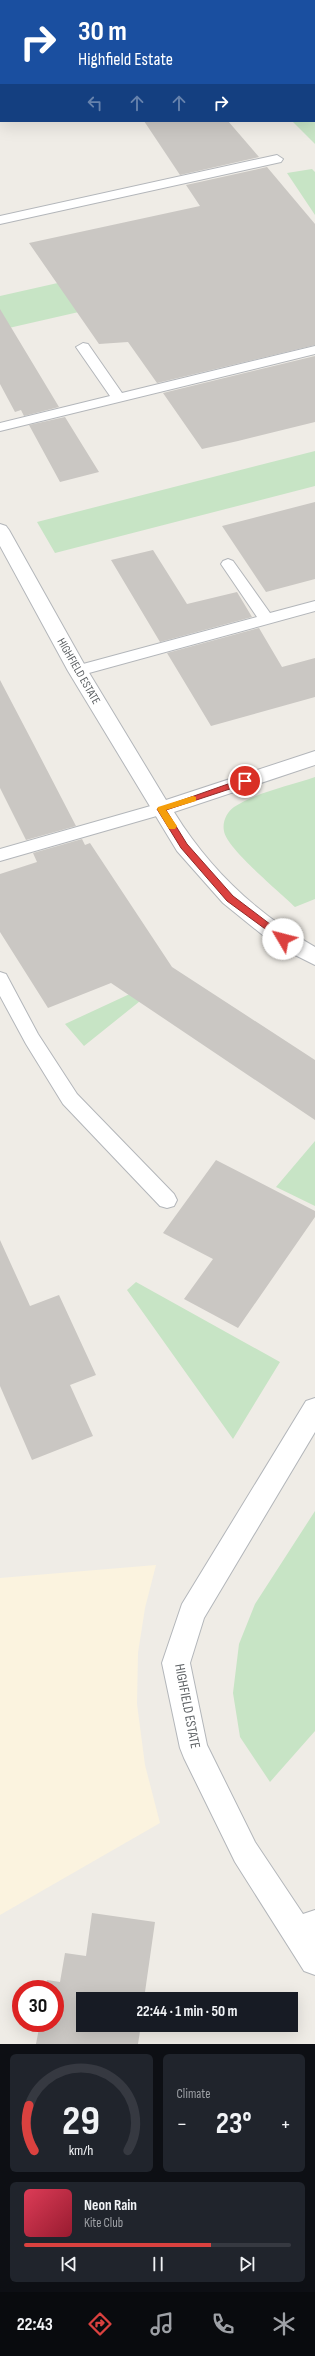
<!DOCTYPE html>
<html lang="en">
<head>
<meta charset="utf-8">
<style>
	body { margin:0; font-family:"Sofia Sans Condensed",sans-serif; background:#20242c; color:#f1f3f6; height:100vh; display:flex; flex-direction:column; font-size:15px; white-space:nowrap }
	* { box-sizing:border-box; margin:0 }
	p { font-size:13px; color:#9ea1a6 }
	.icon { flex:none; width:22px; height:22px; fill:none; stroke:currentColor; stroke-width:2; stroke-linecap:round; stroke-linejoin:round }
	.map { position:relative; height:2044px; overflow:hidden }
	.details { display:flex; flex-direction:column; gap:10px; padding:10px; background:#0d0f14; flex:1 }
	.details>* { flex:none }
	.top-card { position:absolute; left:0px; top:0px; width:315px; height:122px; box-shadow:0 4px 16px #0002; background:#1a4fa0; color:#fff; overflow:hidden }
	.speed { position:absolute; left:12px; top:1980px; display:flex; gap:8px; font-size:20px; font-weight:700; text-align:center }
	.speed>* { display:grid; place-content:center; width:52px; height:52px; border-radius:50%; background:#171b24; box-shadow:0 4px 16px #0002; line-height:1 }
	.speed .limit { border:6px solid #d22; background:#fff; color:#111 }
	.pin { position:absolute; display:grid; place-items:center; width:34px; height:34px; color:#fff; margin:-17px; border:2px solid #fff; border-radius:50%; box-shadow:0 1px 4px #0007 }
	.me { position:absolute; width:44px; margin:-22px; rotate:307deg; stroke-linejoin:round; filter:drop-shadow(0 0 3px #0008) }
	.turn { display:flex; align-items:center; gap:14px; height:84px; padding:0 12px; font-size:18px }
	.turn .icon { width:52px; height:52px; stroke-width:2.5 }
	.turn b { display:block; font-size:28px; line-height:34px }
	.lanes { display:flex; align-items:center; height:38px; padding:0 12px; background:#0003; justify-content:center; gap:20px; direction:ltr }
	.lanes .off { opacity:.35 }
	.big { font-size:30px; font-weight:700; line-height:1.1 }
	.details .card { flex:1; display:flex; flex-direction:column; justify-content:center; gap:6px; min-width:0; padding:0 14px; border-radius:6px; background:#20242c }
	.details .dial { align-items:center; gap:0 }
	.dial svg { height:104px; overflow:visible; fill:none; stroke:#363941; stroke-width:7; stroke-linecap:round; text-anchor:middle }
	.dial text { fill:#f1f3f6; stroke:none }
	.song { display:flex; align-items:center; gap:12px }
	.cover { width:48px; height:48px; border-radius:6px; background:linear-gradient(135deg,hsl(350 70% 55%),hsl(350 70% 35%)) }
	.played { height:4px; border-radius:2px; background:linear-gradient(90deg,#db413f 70%,#363941 70%) }
	.keys { display:flex; justify-content:space-around; direction:ltr }
	.heat { display:flex; justify-content:space-between; align-items:center; font-size:22px; direction:ltr }
	.details .tiles { flex:1; display:grid; gap:10px; grid-template-columns:1fr 1fr }
	.card:last-child { grid-column:span 2 }
	.trip { position:absolute; left:76px; top:1992px; width:222px; height:40px; border-radius:0px; background:#171b24; box-shadow:0 4px 16px #0002; font-weight:700; line-height:40px; text-align:center }
	.menu { display:flex; height:64px; justify-content:space-around; align-items:center; background:#090b0e; color:#9ea1a6 }
	.menu .icon { width:28px; height:28px }
	.menu .selected { color:#db413f }
	.menu b { font-size:18px; color:#f1f3f6 }
	.map>svg:first-child { display:block }
	.commercial { fill:#fbf3df }
	.green { fill:#c7e4c5 }
	.building { fill:#cac7c3 }
	.lines { fill:none; stroke-linecap:round; stroke-linejoin:round }
	.service-casing { stroke:#b3b6ba; stroke-width:2 }
	.minor-casing { stroke:#b3b6ba; stroke-width:2 }
	.tertiary-casing { stroke:#b3b6ba; stroke-width:2 }
	.service { fill:#fff; fill-rule:evenodd }
	.minor { fill:#fff; fill-rule:evenodd }
	.tertiary { fill:#fff; fill-rule:evenodd }
	.route { fill:#db413f; stroke:#8e2a29 }
	.slow { fill:#f59e0b }
	.labels { text-anchor:middle; stroke-width:3; stroke-linejoin:round; paint-order:stroke }
	.street-label { font-size:12px; fill:#5e6265; stroke:#fff }
	.near-street-label { font-size:14px; fill:#5e6265; stroke:#fff }
</style>
</head>
<body>
<div class="map">
<svg width="315" height="2044" viewBox="0 0 315 2044">
	<rect width="100%" height="100%" fill="#efece6"/>
	<!-- commercial -->
	<path class="commercial" d="M 156,1565 L 145,1608 L 138,1653 L 137,1704 L 145,1765 L 160,1823 L 0,1915 L 0,1578 Z"/>
	<!-- green -->
	<path class="green" d="M 314,99 L 315,99 L 315,144 L 292,121 L 314,121 Z
		M 312,169 L 315,172 L 315,215 L 287,173 Z
		M 315,225 L 315,258 L 0,330 L 0,296 Z
		M 315,451 L 315,486 L 55,553 L 37,522 Z
		M 315,777 L 315,899 L 295,907 C 281,893 226,848 224,831 C 222,822 227,812 234,807 C 257,792 289,786 315,777 Z
		M 175,973 L 84,1046 L 65,1024 Z
		M 315,1141 L 315,1206 L 276,1187 Z
		M 136,1282 L 280,1362 L 233,1439 L 127,1290 Z
		M 315,1511 L 315,1731 L 270,1782 L 240,1737 L 233,1693 L 239,1644 L 255,1604 Z"/>
	<!-- building -->
	<path class="building" d="M 144,121 L 228,121 L 259,157 L 180,175 Z
		M 267,167 L 315,224 L 315,345 L 157,383 L 128,342 L 99,344 L 29,243 L 200,206 L 186,185 Z
		M 0,309 L 59,407 L 24,416 L 21,410 L 15,412 L 0,384 Z
		M 315,356 L 315,422 L 238,441 L 202,449 L 163,393 Z
		M 65,417 L 99,472 L 60,482 L 29,425 Z
		M 315,502 L 315,579 L 266,592 L 222,526 Z
		M 153,550 L 187,604 L 237,592 L 252,617 L 160,642 L 111,560 Z
		M 259,628 L 282,667 L 315,658 L 315,697 L 211,726 L 167,653 Z
		M 0,680 L 33,743 L 76,826 L 26,840 L 0,788 Z
		M 82,839 L 85,845 L 90,843 L 172,967 L 315,1060 L 315,1120 L 111,983 L 48,1008 L 0,932 L 0,874 L 37,862 L 33,853 Z
		M 216,1160 L 315,1211 L 315,1217 L 238,1328 L 184,1299 L 213,1259 L 163,1233 Z
		M 0,1240 L 30,1306 L 59,1295 L 96,1375 L 70,1385 L 93,1436 L 32,1460 L 0,1386 Z
		M 92,1913 L 155,1922 L 144,1999 L 83,1999 L 83,2025 L 141,2025 L 138,2044 L 36,2044 L 40,2023 L 55,2023 L 55,1989 L 45,1989 L 47,1980 L 60,1982 L 65,1953 L 86,1956 Z"/>
	<g class="lines">
		<!-- service casing -->
		<g class="service-casing">
			<path id="service" d="M 277,155 L 283,159 L 281,162 L 0,224 L 0,216 Z
				M 83,343 L 88,344 L 122,393 L 315,346 L 315,354 L 0,431 L 0,423 L 110,396 L 76,347 Z
				M 228,559 L 233,561 L 270,613 L 315,601 L 315,611 L 78,676 L 72,675 L 70,671 L 72,667 L 257,617 L 221,564 L 223,561 Z
				M 161,803 L 167,805 L 169,809 L 167,813 L 0,861 L 0,849 Z
				M 0,972 L 6,974 L 38,1034 L 77,1094 L 174,1194 L 177,1200 L 174,1206 L 167,1208 L 160,1206 L 63,1104 L 26,1044 L 0,996 Z"/>
		</g>
		<!-- minor casing -->
		<g class="minor-casing">
			<path id="minor" d="M 0,524 L 6,526 L 9,530 L 88,671 L 166,800 L 315,751 L 315,765 L 174,812 C 209,869 257,914 315,947 L 315,965 L 275,945 L 223,903 L 177,851 L 68,671 L 0,546 Z
				M 315,1398 L 315,1432 L 204,1618 L 190,1663 L 207,1745 L 255,1842 L 303,1914 L 315,1910 L 315,1975 L 304,1971 L 235,1862 L 184,1758 L 180,1748 L 162,1663 L 182,1604 L 306,1401 Z"/>
		</g>
		<!-- tertiary casing -->
		<g class="tertiary-casing">
			<path id="tertiary" d="M 79,0 L 97,0 L 78,1 Z
				M 0,15 L 1,15 L 0,24 Z"/>
		</g>
		<!-- service -->
		<use href="#service" class="service"/>
		<!-- minor -->
		<use href="#minor" class="minor"/>
		<!-- tertiary -->
		<use href="#tertiary" class="tertiary"/>
	</g>
	<!-- route -->
	<path class="route" d="M 245,778 L 248,779 L 248,783 L 166,810 L 187,844 L 233,896 L 287,937 L 287,941 L 283,942 L 227,901 L 181,848 L 157,809 Z"/>
	<!-- slow -->
	<path class="slow" d="M 193,796 L 196,797 L 196,801 L 166,810 L 177,826 L 175,829 L 169,829 L 157,809 L 158,807 Z"/>
	<g class="labels">
		<!-- street labels -->
		<g class="street-label">
			<text transform="translate(79 671) rotate(60)" y="4">HIGHFIELD ESTATE</text>
		</g>
		<!-- near-street labels -->
		<g class="near-street-label">
			<text transform="translate(188 1706) rotate(79)" y="5">HIGHFIELD ESTATE</text>
		</g>
	</g>
</svg>
<div class="speed"><div class="limit">30</div></div>
<div class="pin" style="left:245px;top:781px;background:#d93025"><svg class="icon" aria-label="arrive" viewBox="0 0 24 24"><path d="M6 21V4h12l-3 4 3 4H6"/></svg></div>
<svg class="me" style="left:283px;top:939px" viewBox="-20 -20 40 40"><circle r="19" fill="#fff"/><path d="M0-13L10 11 0 6-10 11z" fill="#db413f"/></svg>
<div class="trip">22:44 · 1 min · 50 m</div>
<div class="top-card">
<div class="turn"><svg class="icon" aria-label="right" viewBox="0 0 24 24"><path d="M7 20v-9h11M14 6l5 5-5 5"/></svg><div><b>30 m</b>Highfield Estate</div></div>
<div class="lanes"><svg class="icon off" aria-label="left" viewBox="0 0 24 24"><path d="M17 20v-9H6M10 6l-5 5 5 5"/></svg><svg class="icon off" aria-label="ahead" viewBox="0 0 24 24"><path d="M12 20V5M6 11l6-6 6 6"/></svg><svg class="icon off" aria-label="ahead" viewBox="0 0 24 24"><path d="M12 20V5M6 11l6-6 6 6"/></svg><svg class="icon" aria-label="right" viewBox="0 0 24 24"><path d="M7 20v-9h11M14 6l5 5-5 5"/></svg></div>
</div>
</div>
<section class="details">
<div class="tiles">
<div class="card dial"><svg viewBox="0 0 100 80">
<path d="M14 69A42 42 0 1 1 86 69"/>
<path d="M14 69A42 42 0 0 1 10 34" stroke="#db413f"/>
<text x="50" y="56" font-size="32" font-weight="700">29</text>
<text x="50" y="72" font-size="11">km/h</text>
</svg></div>
<div class="card"><p>Climate</p>
<div class="heat"><a>−</a><b class="big">23°</b><a>+</a></div>
</div>
<div class="card">
<div class="song"><i class="cover"></i><div><b>Neon Rain</b><p>Kite Club</p></div></div>
<div class="played"></div>
<div class="keys"><svg class="icon" aria-label="previous" viewBox="0 0 24 24"><path d="M18 5L8 12l10 7zM5 5v14"/></svg><svg class="icon" aria-label="pause" viewBox="0 0 24 24"><path d="M8 5v14M16 5v14"/></svg><svg class="icon" aria-label="next" viewBox="0 0 24 24"><path d="M6 5l10 7-10 7zM19 5v14"/></svg></div>
</div>
</div>
</section>
<nav class="menu">
<b>22:43</b>
<svg class="icon selected" aria-label="directions" viewBox="0 0 24 24"><path d="M12 3l9 9-9 9-9-9zM9 14v-3h6M13 9l2 2-2 2"/></svg>
<svg class="icon" aria-label="music" viewBox="0 0 24 24"><path d="M9 18V5l10-2v13"/><circle cx="6" cy="18" r="3"/><circle cx="16" cy="16" r="3"/></svg>
<svg class="icon" aria-label="phone" viewBox="0 0 24 24"><path d="M5 4h4l2 5-3 2q2 4 5 5l2-3 5 2v4C11 20 4 13 5 4z"/></svg>
<svg class="icon" aria-label="climate" viewBox="0 0 24 24"><path d="M12 3v18M4 7l16 10M4 17L20 7"/></svg>
</nav>
</body>
</html>
